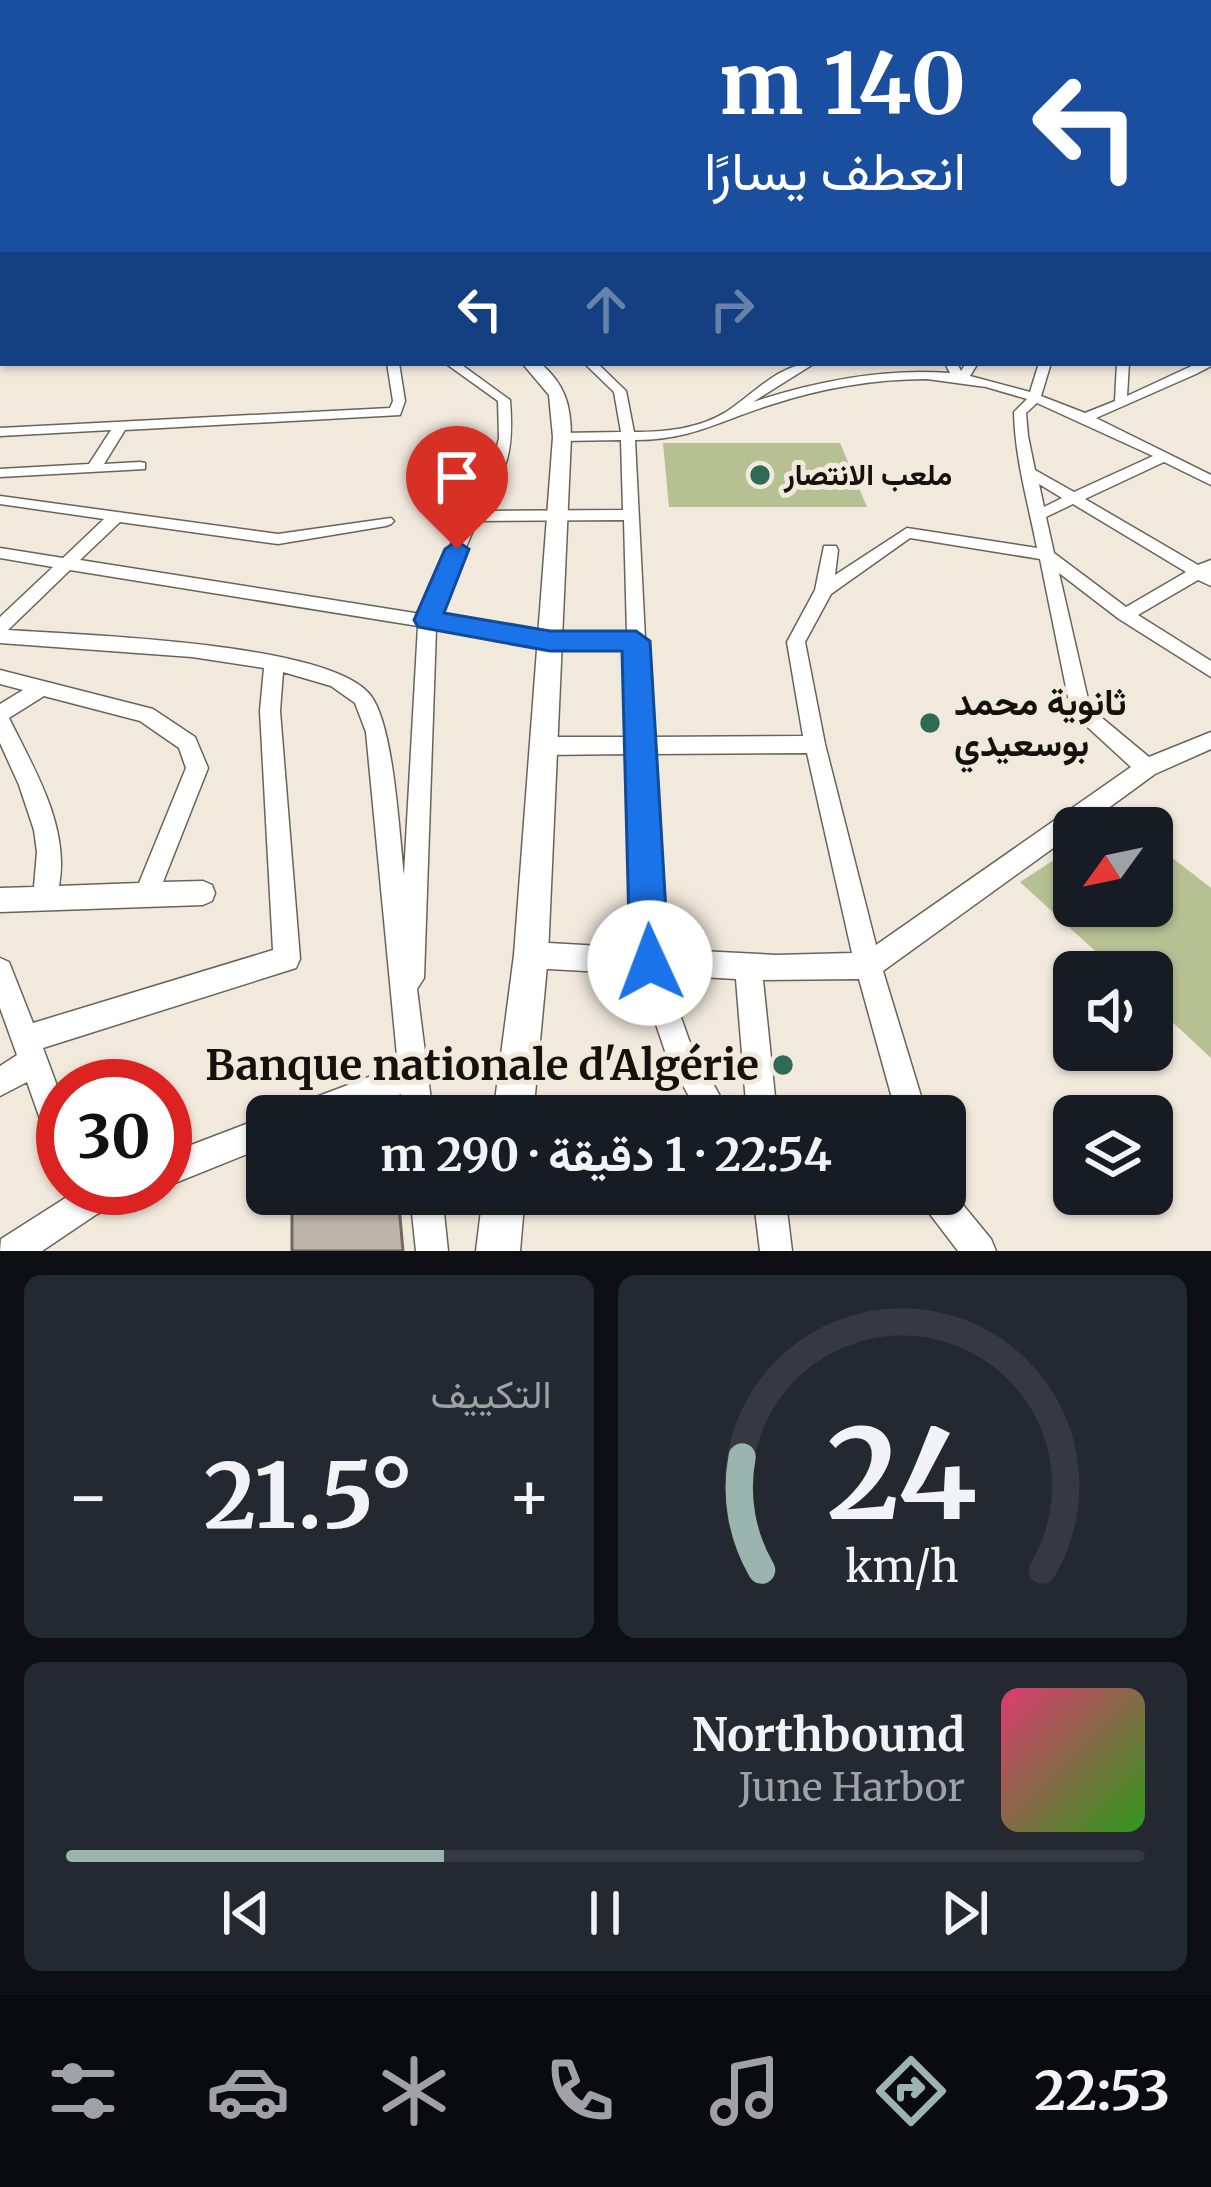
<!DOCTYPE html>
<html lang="ar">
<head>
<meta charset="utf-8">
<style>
	body { margin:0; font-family:Merriweather,Vazirmatn,serif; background:#242831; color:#f1f3f6; direction:rtl; height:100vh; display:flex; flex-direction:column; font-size:45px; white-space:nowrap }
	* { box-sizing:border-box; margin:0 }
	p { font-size:39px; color:#9ea1a6 }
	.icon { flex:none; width:66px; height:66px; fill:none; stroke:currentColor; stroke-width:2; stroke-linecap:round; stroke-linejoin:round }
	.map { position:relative; height:1251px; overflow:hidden; direction:ltr }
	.panel { display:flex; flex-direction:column; gap:24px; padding:24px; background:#0d0f14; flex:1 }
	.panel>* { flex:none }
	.hud { position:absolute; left:0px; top:0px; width:1212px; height:366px; box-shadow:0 3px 9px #0004; direction:rtl; background:#1a4fa0; color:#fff; overflow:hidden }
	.needle { width:78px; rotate:237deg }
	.fabs { position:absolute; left:1053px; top:807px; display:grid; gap:24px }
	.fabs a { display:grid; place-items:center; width:120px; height:120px; border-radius:18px; background:#171b24; box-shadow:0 3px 9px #0004; font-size:60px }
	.speed { position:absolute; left:36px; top:1059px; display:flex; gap:24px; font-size:60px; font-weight:700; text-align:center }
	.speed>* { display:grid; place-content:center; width:156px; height:156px; border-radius:50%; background:#171b24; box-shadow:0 3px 9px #0004; line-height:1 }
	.speed .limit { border:18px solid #d22; background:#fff; color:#111 }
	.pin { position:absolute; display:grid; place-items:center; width:102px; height:102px; color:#fff; margin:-123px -51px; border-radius:50% 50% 50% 0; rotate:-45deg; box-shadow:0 0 12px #0007 }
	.pin .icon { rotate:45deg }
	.me { position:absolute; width:132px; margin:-66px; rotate:358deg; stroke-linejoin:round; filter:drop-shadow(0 0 9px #0008) }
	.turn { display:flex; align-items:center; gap:42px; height:252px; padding:0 48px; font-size:54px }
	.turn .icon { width:156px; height:156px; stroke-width:2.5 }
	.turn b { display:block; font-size:84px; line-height:102px }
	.lanes { display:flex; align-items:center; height:114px; padding:0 48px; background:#0003; justify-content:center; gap:60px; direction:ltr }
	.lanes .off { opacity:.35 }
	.big { font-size:90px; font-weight:700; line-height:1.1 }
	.panel .card { flex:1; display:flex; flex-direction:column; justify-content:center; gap:18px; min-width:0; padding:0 42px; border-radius:18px; background:#242831 }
	.panel .dial { align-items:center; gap:0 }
	.dial svg { height:312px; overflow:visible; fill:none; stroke:#363941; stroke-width:7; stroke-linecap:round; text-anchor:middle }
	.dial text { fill:#f1f3f6; stroke:none }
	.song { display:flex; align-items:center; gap:36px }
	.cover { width:144px; height:144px; border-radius:18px; background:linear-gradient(135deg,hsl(340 70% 55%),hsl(110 70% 35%)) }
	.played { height:12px; border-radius:6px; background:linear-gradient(90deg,#99b5ad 35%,#363941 35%) }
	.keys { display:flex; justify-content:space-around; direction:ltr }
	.heat { display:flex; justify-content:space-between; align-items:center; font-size:66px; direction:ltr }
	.panel .tiles { flex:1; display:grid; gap:24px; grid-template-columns:1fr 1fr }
	.card:last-child { grid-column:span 2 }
	.trip { position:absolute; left:246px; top:1095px; width:720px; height:120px; border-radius:18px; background:#171b24; box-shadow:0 3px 9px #0004; font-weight:700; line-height:120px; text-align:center; direction:rtl }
	.dock { display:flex; height:192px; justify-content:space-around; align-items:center; background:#090b0e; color:#9ea1a6 }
	.dock .icon { width:84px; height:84px }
	.dock .on { color:#99b5ad }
	.dock b { font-size:54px; color:#f1f3f6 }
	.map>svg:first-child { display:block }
	.green { fill:#b6c092 }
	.building { fill:#beb4a9; stroke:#71685f; stroke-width:3 }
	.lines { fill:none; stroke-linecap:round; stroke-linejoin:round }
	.minor-casing { stroke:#6a6358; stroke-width:3 }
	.major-casing { stroke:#6a6358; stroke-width:3 }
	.minor { fill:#fff; fill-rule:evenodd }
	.major { fill:#fff; fill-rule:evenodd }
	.route { fill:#1a73e8; stroke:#114b97; stroke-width:3 }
	.poi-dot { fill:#2e6a54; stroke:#f2e9dd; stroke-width:4.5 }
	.labels { text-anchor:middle; stroke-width:10; stroke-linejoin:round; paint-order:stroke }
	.far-poi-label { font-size:30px; font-weight:bold; fill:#15120e; stroke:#f2e9dd; text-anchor:start }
	.poi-label { font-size:36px; font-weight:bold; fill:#15120e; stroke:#f2e9dd; text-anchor:start }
	.near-poi-label { font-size:42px; font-weight:bold; fill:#15120e; stroke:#f2e9dd; text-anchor:end }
</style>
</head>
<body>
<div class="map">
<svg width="1211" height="1251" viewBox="0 0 1211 1251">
	<rect width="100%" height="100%" fill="#f2e9dd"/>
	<!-- green -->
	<path class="green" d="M 663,443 L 840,443 L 867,507 L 669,507 Z
		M 1152,842 L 1211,888 L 1211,1058 L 1152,1003 L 1152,972 L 1118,972 L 1020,882 L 1074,847 L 1074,906 L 1152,906 Z"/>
	<!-- building -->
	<path class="building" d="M 292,1194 L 398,1194 L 403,1251 L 292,1251 Z"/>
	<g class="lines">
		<!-- minor casing -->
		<g class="minor-casing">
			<path id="minor" d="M 0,202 L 3,202 L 3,207 L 0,207 Z
				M 3,302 L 3,308 L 0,309 L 0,303 Z
				M 1209,360 L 1211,366 L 1196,374 L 1096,418 L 1211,475 L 1211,485 L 1164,462 L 1085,499 L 1198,565 L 1211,560 L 1211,586 L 1198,580 L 1138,615 L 1211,661 L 1211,677 L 1119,619 L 1059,573 L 1090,708 L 1149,757 L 1211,732 L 1211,749 L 1155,774 L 1081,828 L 1074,828 L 1074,833 L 883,971 L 927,1116 L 897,1116 L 859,979 L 763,980 L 777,1116 L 747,1116 L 736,979 L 666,975 L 689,1040 L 731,1116 L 700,1116 L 667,1057 L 639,974 L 531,968 L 522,964 L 518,955 L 522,946 L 531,942 L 636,948 L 630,754 L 543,755 L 536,752 L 533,746 L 536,740 L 543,737 L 630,737 L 627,648 L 550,648 L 436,629 L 424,978 L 417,989 L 433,1116 L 403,1116 L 401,1094 L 344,1116 L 291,1116 L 295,1105 L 398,1066 L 366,732 L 355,703 L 331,686 L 283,672 L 280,711 L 300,959 L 296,968 L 43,1048 L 63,1102 L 63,1157 L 52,1153 L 27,1082 L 0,1096 L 0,1066 L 17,1055 L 0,1008 L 0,958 L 9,962 L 33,1023 L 273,950 L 260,711 L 264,668 L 192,657 L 0,643 L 0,617 L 53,567 L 0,558 L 0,548 L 63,558 L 104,519 L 0,504 L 0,496 L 278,534 L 391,518 L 394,521 L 391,524 L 386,526 L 278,544 L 120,522 L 80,560 L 421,614 L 463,516 L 491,472 L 499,438 L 498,401 L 445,363 L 459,363 L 510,400 C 514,452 508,467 482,511 L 623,510 L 621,440 L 562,441 L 555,437 L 562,433 L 621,432 L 614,392 L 584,363 L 597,363 L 626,391 L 634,432 C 665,432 698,429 726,412 C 754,394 779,363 815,363 L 753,402 C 817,381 882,368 950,373 L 945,363 L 957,363 L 961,371 L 966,363 L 978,363 L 970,376 L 1030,392 L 1039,363 L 1051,363 L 1041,396 L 1085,413 L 1115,401 L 1117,363 L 1129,363 L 1127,396 L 1198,363 L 1209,363 ZM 927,379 L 986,387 L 1027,399 L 1014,412 C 1015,459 1028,502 1037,548 L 907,528 L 835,575 L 838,550 L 836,546 L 824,546 L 815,590 L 787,642 L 803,736 L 650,737 L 635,440 C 691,440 719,421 770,405 C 822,388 873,379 927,379 ZM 1037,403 L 1153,456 L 1074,492 L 1035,470 L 1028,436 L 1026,413 ZM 1039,484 L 1062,498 L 1044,507 ZM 1073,504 L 1186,572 L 1126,607 L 1054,553 L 1046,517 ZM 624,520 L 627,634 L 550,634 L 437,617 L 477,521 ZM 910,538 L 1040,559 L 1071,712 L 1131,767 L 876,945 L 825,744 L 805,642 L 831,594 ZM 70,570 L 418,626 L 404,875 C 399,833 394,727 371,696 C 332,642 79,635 8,630 ZM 807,753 L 852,953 L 776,955 L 661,949 L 651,754 Z
				M 387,363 L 399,363 L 405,401 L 400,415 L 125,430 L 104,464 L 140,462 L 145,463 L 145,469 L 0,477 L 0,469 L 89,464 L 111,430 L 0,436 L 0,428 L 390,408 L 393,401 Z
				M 0,670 L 153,709 L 195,737 L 208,768 L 163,882 L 203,881 L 212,885 L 215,893 L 212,901 L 203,905 L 0,912 L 0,888 L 34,887 L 37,852 L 34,830 L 19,785 L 0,743 L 0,704 L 23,690 L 0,684 ZM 44,696 L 140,721 L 179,748 L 186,768 L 139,883 L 59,886 C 70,827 34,769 9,718 Z
				M 267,1116 L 267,1146 L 165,1187 L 165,1155 Z
				M 945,1183 L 991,1239 L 996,1251 L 958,1251 L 923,1205 L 918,1194 L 945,1194 Z
				M 81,1188 L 137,1188 L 132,1199 L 97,1214 L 42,1251 L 0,1251 L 1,1239 Z
				M 410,1194 L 442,1194 L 448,1251 L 416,1251 Z
				M 753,1194 L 785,1194 L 792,1251 L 760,1251 Z"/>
		</g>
		<!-- major casing -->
		<g class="major-casing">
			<path id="major" d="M 522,363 L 540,363 C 565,384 571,405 571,437 L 548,955 L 533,1116 L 493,1116 L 514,955 L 553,437 L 549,395 Z
				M 483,1194 L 525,1194 L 520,1251 L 476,1251 Z"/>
		</g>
		<!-- minor -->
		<use href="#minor" class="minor"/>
		<!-- major -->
		<use href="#major" class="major"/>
	</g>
	<!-- sky -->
	<linearGradient id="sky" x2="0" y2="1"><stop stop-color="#7fc3f0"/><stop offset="0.51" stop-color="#f9f5f0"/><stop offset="1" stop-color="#f9f5f0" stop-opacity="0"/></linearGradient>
	<rect width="1211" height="357" fill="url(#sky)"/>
	<!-- route -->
	<path class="route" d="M 457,541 L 469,549 L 444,613 L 550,631 L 636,631 L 650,641 L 669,963 L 663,977 L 650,983 L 636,977 L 630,963 L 622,651 L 550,651 L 418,627 L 414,620 L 445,549 Z"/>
	<!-- markers -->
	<g class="poi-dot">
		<circle cx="760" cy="475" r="12"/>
		<circle cx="930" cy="723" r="12"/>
		<circle cx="783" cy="1065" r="12"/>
	</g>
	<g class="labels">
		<!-- far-poi labels -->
		<g class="far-poi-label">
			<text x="784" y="485">ملعب الانتصار</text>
		</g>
		<!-- poi labels -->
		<g class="poi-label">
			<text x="954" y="715">ثانوية محمد<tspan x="954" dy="41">بوسعيدي</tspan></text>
		</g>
		<!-- near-poi labels -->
		<g class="near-poi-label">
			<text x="759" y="1080">Banque nationale d'Algérie</text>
		</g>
	</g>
</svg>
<div class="fabs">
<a><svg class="needle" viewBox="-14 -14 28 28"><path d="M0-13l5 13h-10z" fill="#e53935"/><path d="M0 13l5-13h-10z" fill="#9ea1a6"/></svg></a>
<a><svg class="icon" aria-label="sound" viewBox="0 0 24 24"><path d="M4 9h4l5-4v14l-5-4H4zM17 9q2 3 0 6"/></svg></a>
<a><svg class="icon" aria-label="layers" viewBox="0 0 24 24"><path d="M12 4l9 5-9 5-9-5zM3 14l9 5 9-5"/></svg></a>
</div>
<div class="speed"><div class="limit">30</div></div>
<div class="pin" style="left:457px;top:549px;background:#d93025"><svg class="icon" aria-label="arrive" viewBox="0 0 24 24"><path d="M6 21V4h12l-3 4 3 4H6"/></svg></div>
<svg class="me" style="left:650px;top:963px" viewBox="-20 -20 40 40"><circle r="19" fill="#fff"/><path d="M0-13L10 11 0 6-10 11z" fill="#1a73e8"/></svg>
<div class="trip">22:54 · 1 دقيقة · 290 m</div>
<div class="hud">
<div class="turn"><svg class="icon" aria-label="left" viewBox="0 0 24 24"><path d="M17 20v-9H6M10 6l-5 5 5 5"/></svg><div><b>140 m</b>انعطف يسارًا</div></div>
<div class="lanes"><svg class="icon" aria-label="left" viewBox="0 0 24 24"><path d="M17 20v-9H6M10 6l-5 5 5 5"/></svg><svg class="icon off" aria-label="ahead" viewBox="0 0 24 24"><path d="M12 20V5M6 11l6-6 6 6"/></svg><svg class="icon off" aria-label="right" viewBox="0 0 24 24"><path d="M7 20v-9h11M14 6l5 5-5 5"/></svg></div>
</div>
</div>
<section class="panel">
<div class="tiles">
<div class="card dial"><svg viewBox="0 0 100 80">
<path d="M14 69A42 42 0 1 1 86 69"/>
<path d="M14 69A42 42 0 0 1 9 40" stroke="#99b5ad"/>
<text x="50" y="56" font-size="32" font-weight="700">24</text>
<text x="50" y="72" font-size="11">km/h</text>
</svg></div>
<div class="card"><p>التكييف</p>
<div class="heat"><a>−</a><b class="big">21.5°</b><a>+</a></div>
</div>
<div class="card">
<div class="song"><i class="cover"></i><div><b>Northbound</b><p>June Harbor</p></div></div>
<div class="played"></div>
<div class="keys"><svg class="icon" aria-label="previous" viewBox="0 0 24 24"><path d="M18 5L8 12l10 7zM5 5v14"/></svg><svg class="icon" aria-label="pause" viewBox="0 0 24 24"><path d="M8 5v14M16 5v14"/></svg><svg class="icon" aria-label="next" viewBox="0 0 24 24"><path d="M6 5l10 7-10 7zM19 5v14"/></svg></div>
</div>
</div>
</section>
<nav class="dock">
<b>22:53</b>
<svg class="icon on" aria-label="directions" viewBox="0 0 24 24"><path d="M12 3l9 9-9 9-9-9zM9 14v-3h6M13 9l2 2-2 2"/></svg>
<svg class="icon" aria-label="music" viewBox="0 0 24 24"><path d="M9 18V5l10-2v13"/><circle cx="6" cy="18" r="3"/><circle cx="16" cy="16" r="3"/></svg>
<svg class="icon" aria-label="phone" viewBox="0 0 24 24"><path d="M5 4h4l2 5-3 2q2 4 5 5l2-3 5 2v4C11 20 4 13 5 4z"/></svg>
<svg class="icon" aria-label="climate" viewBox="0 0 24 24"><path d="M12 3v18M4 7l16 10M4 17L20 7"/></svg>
<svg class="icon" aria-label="car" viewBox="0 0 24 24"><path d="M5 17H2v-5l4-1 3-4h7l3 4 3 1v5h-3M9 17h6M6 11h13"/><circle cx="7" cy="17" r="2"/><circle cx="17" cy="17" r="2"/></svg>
<svg class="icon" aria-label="filters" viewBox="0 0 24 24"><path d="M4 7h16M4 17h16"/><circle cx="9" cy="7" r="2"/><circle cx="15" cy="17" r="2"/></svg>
</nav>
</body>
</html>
